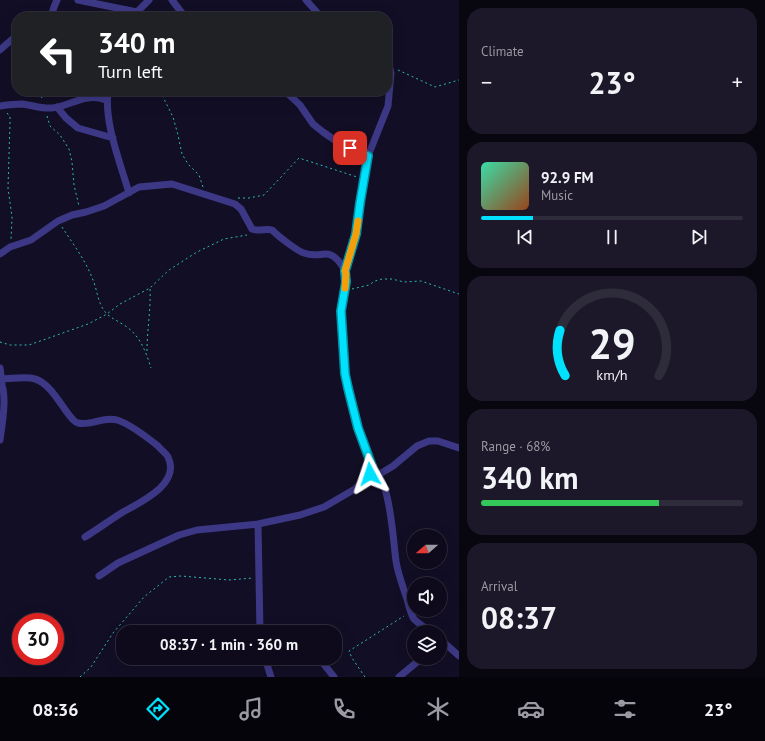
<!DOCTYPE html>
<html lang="en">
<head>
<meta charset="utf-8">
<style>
	body { margin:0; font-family:"PT Sans",sans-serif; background:#1c1829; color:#f1f3f6; height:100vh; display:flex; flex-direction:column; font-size:15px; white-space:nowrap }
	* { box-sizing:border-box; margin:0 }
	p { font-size:13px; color:#9b9aa3 }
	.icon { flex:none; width:22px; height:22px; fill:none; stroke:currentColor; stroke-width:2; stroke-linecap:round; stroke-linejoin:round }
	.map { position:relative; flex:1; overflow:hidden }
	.drawer { display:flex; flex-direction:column; gap:8px; padding:8px; background:#08060f; width:306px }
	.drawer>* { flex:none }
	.guide { position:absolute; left:12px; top:12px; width:380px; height:84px; border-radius:16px; box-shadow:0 4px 16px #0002,0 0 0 1px #2e2b3b; background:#202124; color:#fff; overflow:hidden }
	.needle { width:26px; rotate:250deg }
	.tools { position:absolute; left:407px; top:529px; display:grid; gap:8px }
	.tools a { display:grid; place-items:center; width:40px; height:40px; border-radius:50%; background:#0e0a1c; box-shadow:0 4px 16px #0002,0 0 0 1px #2e2b3b; font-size:20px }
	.speed { position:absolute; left:12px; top:613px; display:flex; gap:8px; font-size:20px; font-weight:700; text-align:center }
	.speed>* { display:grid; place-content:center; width:52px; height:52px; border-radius:50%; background:#0e0a1c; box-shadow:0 4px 16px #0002,0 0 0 1px #2e2b3b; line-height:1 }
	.speed .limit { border:6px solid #d22; background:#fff; color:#111 }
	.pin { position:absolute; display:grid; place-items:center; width:34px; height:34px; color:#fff; margin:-17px; border-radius:8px; box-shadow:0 2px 6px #0006 }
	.me { position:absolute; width:44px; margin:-22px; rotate:355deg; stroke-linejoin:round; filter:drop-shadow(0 0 3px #0008) }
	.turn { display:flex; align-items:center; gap:14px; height:84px; padding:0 20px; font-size:18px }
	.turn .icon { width:52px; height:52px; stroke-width:2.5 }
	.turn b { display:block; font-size:28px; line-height:34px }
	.big { font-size:30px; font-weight:700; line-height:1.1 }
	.drawer .card { flex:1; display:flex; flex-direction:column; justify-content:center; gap:6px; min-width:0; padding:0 14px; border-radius:16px; background:#1c1829 }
	.drawer .dial { align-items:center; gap:0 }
	.dial svg { height:104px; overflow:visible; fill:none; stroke:#2e2b3b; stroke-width:7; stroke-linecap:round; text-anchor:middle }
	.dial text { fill:#f1f3f6; stroke:none }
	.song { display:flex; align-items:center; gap:12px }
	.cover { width:48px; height:48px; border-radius:6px; background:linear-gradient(135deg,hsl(160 70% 55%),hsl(20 70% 35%)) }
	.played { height:4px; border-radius:2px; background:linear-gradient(90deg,#00e1fd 20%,#2e2b3b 20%) }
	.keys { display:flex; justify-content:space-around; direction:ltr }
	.heat { display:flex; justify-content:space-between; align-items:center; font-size:22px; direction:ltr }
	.charge { height:6px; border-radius:3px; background:linear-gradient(90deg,#34c759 68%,#2e2b3b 0) }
	.trip { position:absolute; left:116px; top:625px; width:226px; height:40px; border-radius:16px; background:#0e0a1c; box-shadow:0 4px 16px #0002,0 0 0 1px #2e2b3b; font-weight:700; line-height:40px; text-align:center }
	.menu { display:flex; height:64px; justify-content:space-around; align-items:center; background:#06040b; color:#9b9aa3 }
	.menu .icon { width:28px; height:28px }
	.menu .on { color:#00e1fd }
	.menu b { font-size:18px; color:#f1f3f6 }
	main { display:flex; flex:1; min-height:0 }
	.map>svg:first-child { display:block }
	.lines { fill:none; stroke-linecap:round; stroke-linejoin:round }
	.path { stroke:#2cb9b2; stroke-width:1; stroke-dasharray:2 3; stroke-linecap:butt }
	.street { stroke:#3c3885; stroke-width:7 }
	.route-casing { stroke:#0092a4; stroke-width:10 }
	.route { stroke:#00e1fd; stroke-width:7 }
	.slow { stroke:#f59e0b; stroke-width:7 }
</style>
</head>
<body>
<main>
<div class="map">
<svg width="459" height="677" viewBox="0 0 459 677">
	<rect width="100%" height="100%" fill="#120e25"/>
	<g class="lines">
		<!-- path -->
		<path class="path" d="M 398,70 L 435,87 L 459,80
			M 41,91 L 42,100
			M 160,91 L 173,117 L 178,135 L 182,154 L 188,164 L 199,175 L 203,187
			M 7,113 L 10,117 L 10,123 L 8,188 L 12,217 L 11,240
			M 47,116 L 50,126 L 60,135 L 69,149 L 72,162 L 74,185 L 79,206
			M 238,198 L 249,198 L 264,195 L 299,158 L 357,177
			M 62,227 C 73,244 86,261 93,280 C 97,289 97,299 103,309 C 108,317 116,320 124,325 C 140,335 146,352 151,368
			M 352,289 L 369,285 L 375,281 L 382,279 L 392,279 L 404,282 L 421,281 L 459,294
			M 0,342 L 10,345 L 29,345 L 88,324 L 107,314 L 120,304 L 150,288 L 169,270 L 197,252 L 224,239 L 247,235
			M 147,351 C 147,330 151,309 150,289
			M 80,677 L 91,667 L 113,633 L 144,597 L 169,577 L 181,576 L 229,580 L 253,578
			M 365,677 L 352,658 L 349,651 L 404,616"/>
		<!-- street -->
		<path class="street" d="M 78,0 L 137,12
			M 172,0 L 185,17
			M 306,0 L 321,17
			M 51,17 L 54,7 L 57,0
			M 134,17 L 137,12 L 149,0
			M 0,50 L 17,35
			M 108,91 C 104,123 120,162 129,193
			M 285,91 L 300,105 L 313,124 L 323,132 L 336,141 L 368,156
			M 0,106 C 7,105 15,104 22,104 C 32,105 42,109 52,108 C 71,106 85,92 106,100
			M 57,107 L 66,118 L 78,128 L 113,138
			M 0,254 L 10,247 L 31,240 L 58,221 L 72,215 L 86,212 L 104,206 L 139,187 L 172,184 L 235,204 L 241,209 L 252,229 C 259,232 266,228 272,230 C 278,236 297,251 304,253 C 322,260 328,244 343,267 C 350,278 343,297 342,309 C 339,328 343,353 345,372 C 348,400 360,441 372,465 C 376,474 382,480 385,489 C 392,512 393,538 396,561 C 398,574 403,587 407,599 C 409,605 410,613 414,619 C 419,624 425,628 431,632
			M 345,271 L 356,234 L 360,203 L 368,156 L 388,106 L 391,73 L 390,69 L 387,67
			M 0,368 L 2,383
			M 1,379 C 12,379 25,376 35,379 C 54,384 68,421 78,423 C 91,426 104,416 117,420 C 130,424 148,438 158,446 C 161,450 166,453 168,457 C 181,484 141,502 123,512 C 110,520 98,529 85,537
			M 0,381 C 8,393 2,425 0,440
			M 378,475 L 393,466 L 417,446 L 429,441 L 438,441 L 459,448
			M 258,524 L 260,632
			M 99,576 L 118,563 L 179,535 L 197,530 L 258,524 L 300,515 L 324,507 L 355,489 L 370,474 L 372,466
			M 440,639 L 459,656
			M 265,658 L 271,677
			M 319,658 L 334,677
			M 399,677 L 422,658"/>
	</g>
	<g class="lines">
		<!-- route casing -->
		<g class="route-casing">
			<path id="route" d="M 350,148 L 368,156 L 360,203 L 356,234 L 345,271 L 346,282 L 341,311 L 345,374 L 348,388 L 358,428 L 372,466 L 370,474"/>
		</g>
		<!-- route -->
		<use href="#route" class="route"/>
		<!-- slow -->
		<path class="slow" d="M 345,288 L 346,274 L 345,271 L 356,234 L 358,221"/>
	</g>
</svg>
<div class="tools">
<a><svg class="needle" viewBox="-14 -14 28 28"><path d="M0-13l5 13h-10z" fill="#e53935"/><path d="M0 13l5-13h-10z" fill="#9b9aa3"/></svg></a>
<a><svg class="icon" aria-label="sound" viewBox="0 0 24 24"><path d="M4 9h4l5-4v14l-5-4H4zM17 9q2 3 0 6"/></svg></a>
<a><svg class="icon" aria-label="layers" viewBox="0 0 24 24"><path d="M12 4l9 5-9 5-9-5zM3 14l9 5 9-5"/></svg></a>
</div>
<div class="speed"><div class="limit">30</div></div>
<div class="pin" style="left:350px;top:148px;background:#d93025"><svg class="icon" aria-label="arrive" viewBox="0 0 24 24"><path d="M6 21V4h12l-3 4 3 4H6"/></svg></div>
<svg class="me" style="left:370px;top:474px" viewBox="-20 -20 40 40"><path d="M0-17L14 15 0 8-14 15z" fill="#00e1fd" stroke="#fff" stroke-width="4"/></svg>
<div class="trip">08:37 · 1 min · 360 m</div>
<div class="guide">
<div class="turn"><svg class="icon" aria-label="left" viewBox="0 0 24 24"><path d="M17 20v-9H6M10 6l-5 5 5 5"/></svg><div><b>340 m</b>Turn left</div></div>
</div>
</div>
<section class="drawer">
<div class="card"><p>Climate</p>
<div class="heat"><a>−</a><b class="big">23°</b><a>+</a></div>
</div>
<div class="card">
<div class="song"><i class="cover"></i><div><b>92.9 FM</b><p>Music</p></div></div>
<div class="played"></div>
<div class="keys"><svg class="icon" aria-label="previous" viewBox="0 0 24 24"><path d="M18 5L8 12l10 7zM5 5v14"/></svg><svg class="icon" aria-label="pause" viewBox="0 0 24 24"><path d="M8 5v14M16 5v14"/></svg><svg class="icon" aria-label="next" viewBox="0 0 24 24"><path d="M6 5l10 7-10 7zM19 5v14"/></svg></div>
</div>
<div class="card dial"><svg viewBox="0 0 100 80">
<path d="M14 69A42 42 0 1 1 86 69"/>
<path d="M14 69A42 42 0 0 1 10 34" stroke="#00e1fd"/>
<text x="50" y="56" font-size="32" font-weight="700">29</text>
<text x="50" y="72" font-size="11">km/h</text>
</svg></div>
<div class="card"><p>Range · 68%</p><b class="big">340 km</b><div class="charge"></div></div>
<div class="card"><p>Arrival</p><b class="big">08:37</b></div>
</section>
</main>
<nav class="menu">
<b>08:36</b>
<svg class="icon on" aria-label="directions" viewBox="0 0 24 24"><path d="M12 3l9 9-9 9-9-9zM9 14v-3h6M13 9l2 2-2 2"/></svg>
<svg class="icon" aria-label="music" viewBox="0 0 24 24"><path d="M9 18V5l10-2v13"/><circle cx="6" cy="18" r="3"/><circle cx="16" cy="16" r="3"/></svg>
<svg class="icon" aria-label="phone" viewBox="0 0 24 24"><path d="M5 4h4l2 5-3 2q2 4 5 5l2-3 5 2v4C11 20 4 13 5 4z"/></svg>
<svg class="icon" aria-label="climate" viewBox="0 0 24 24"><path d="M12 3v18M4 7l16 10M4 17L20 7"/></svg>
<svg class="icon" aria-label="car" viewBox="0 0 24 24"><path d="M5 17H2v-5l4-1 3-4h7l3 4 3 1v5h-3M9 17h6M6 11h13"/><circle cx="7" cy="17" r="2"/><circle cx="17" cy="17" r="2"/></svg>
<svg class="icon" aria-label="filters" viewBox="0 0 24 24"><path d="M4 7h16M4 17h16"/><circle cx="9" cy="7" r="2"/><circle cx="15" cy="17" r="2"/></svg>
<b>23°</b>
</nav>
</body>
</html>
